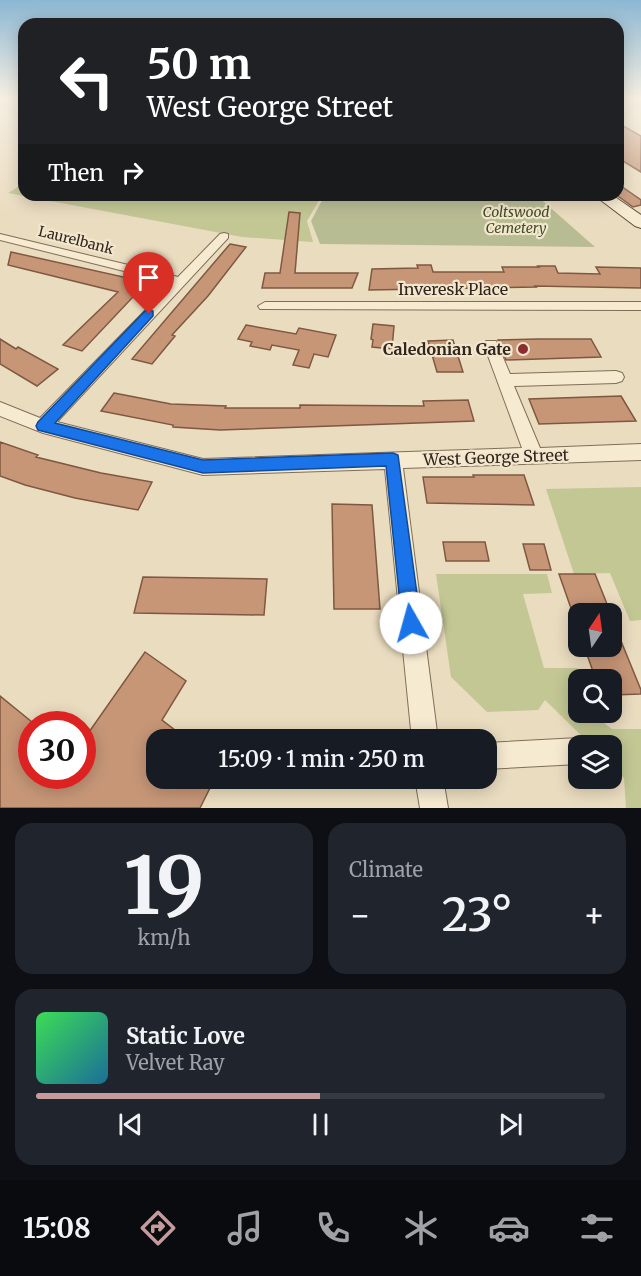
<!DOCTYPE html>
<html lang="en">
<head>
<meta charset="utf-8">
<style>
	body { margin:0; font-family:Merriweather,serif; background:#20242c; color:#f1f3f6; height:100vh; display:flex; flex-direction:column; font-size:22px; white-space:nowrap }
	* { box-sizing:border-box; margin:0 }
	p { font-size:20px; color:#9ea1a6 }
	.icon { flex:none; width:33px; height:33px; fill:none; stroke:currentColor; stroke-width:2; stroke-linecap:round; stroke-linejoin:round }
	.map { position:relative; height:808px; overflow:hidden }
	.sheet { display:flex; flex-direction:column; gap:15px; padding:15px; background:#0d0f14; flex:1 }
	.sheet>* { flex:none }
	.hud { position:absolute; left:18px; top:18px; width:606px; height:183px; border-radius:18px; box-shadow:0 3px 15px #0003; background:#202124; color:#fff; overflow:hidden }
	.needle { width:39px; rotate:13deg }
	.fabs { position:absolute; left:568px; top:603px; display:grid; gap:12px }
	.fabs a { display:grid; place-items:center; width:54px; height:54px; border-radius:12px; background:#171b24; box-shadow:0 3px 15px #0003; font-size:30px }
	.speed { position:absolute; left:18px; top:711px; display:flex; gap:12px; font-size:30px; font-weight:700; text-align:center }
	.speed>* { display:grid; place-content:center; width:78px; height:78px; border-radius:50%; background:#171b24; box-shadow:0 3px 15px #0003; line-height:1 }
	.speed .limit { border:9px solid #d22; background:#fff; color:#111 }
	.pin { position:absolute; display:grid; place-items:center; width:51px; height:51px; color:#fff; margin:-62px -26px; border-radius:50% 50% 50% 0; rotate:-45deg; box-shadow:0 0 6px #0007 }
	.pin .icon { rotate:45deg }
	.me { position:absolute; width:66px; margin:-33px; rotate:353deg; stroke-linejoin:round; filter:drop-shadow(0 0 4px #0008) }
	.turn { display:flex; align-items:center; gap:21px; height:126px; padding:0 30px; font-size:27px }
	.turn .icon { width:78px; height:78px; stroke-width:2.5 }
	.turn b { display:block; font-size:42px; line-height:51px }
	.then { display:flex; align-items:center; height:57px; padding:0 30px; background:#0003; gap:12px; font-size:22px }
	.big { font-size:45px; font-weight:600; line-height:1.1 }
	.sheet .tile { flex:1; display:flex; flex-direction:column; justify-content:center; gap:9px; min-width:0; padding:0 21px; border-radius:18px; background:#20242c }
	.sheet .dial { align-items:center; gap:0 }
	.dial b { font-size:78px; line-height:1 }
	.song { display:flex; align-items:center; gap:18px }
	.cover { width:72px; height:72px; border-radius:9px; background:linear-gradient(135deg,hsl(130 70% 55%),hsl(200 70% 35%)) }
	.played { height:6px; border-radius:3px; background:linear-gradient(90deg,#c49a9d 50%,#363941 50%) }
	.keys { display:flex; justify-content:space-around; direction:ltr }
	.heat { display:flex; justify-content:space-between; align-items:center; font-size:33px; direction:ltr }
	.sheet .tiles { flex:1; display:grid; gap:15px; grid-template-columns:1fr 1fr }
	.tile:last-child { grid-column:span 2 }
	.trip { position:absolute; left:146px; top:729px; width:351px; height:60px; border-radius:18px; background:#171b24; box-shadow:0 3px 15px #0003; font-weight:600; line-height:60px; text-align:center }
	.tab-bar { display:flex; height:96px; justify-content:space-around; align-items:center; background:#090b0e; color:#9ea1a6 }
	.tab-bar .icon { width:42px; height:42px }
	.tab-bar .selected { color:#c49a9d }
	.tab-bar b { font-size:27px; color:#f1f3f6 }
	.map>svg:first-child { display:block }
	.green { fill:#c2c794 }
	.cemetery { fill:#b8bc93 }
	.building { fill:#c69677; stroke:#7f5841; stroke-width:1.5 }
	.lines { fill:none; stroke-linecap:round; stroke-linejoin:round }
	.minor-casing { stroke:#816e59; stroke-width:2 }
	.secondary-casing { stroke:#634f3c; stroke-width:2 }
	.minor { fill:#f6ead1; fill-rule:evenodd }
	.secondary { fill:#f6ead1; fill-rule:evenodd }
	.route { fill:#1a73e8; stroke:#114b97; stroke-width:1.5 }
	.poi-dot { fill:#8c2d30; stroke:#f2e7ce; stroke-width:2 }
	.labels { text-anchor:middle; stroke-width:4.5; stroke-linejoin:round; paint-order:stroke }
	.far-park-label { font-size:14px; font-style:italic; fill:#434d24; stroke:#f2e7ce }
	.far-street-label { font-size:14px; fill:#32261c; stroke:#f2e7ce }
	.street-label { font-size:16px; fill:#32261c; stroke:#f2e7ce }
	.poi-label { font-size:16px; font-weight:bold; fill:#32261c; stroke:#f2e7ce; text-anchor:end }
</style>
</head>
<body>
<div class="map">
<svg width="641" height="808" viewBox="0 0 641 808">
	<rect width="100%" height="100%" fill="#eadcbf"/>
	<!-- green -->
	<path class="green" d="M 24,183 L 24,195 L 322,195 L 307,221 L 313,242 L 242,237 L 8,193 Z
		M 641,487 L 641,620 L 630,621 L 610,573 L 574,574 L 546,489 Z
		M 436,574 L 547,574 L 552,593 L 523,594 L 544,668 L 577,668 L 581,679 L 579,712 L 591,713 L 612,729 L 641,729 L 641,808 L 626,808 L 624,778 L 612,766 L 612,746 L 591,745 L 545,700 L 538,710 L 487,712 L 451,677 Z"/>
	<!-- cemetery -->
	<path class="cemetery" d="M 325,195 L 536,195 L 595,247 L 320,244 L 311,221 Z"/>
	<!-- building -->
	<path class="building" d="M 618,123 L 641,136 L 641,172 L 618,158 Z
		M 618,184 L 641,200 L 641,205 L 633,207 L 618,196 Z
		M 289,212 L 300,213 L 295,273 L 358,273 L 352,288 L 262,288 L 265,273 L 280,273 Z
		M 230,244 L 246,247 L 208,296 L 172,335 L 175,336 L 152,364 L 132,359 Z
		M 11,252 L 132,279 L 135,276 L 149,280 L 82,351 L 63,345 L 118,292 L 8,265 Z
		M 417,265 L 431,265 L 433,272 L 504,272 L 502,267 L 539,267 L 538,266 L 555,266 L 558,273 L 600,274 L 596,267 L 641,268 L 641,288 L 535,286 L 536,287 L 369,290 L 372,269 L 418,268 Z
		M 373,324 L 394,326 L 392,349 L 372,347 L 373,340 L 371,339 Z
		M 246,325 L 296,334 L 299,328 L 336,335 L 328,357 L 314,354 L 309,368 L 293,365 L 299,350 L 272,345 L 270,350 L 250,346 L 252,342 L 238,339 Z
		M 0,339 L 16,349 L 18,347 L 58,369 L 37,386 L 0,364 Z
		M 538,339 L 591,339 L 601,357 L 506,360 L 498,340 Z
		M 453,340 L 463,372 L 437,372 L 428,341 Z
		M 114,393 L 171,404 L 226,406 L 225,408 L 300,408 L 300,405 L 424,406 L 423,401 L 468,400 L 474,421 L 220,430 L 173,427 L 173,425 L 101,411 Z
		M 621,396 L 636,421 L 539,424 L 529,399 Z
		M 0,442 L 38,455 L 36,457 L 101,473 L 152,482 L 138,510 L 75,498 L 25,485 L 0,476 Z
		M 473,475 L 524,475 L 534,505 L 427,503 L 423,477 L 474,477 Z
		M 332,504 L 372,505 L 380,609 L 334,609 Z
		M 443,542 L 485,542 L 489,561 L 446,561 Z
		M 523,544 L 544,544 L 551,570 L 530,570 Z
		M 559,574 L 595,574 L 611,614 L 573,614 Z
		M 143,577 L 267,579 L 264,615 L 134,613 Z
		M 612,619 L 641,690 L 641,694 L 612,695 L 612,680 L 596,680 L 584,646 L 612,646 Z
		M 145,652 L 186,681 L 162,720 L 188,740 L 156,740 L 156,778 L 215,778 L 200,808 L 0,808 L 0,696 L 32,722 L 32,776 L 82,776 L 82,742 Z"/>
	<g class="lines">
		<!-- minor casing -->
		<g class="minor-casing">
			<path id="minor" d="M 224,233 L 228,234 L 228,238 L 57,422 L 203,459 L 522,448 L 484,345 L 486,341 L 496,341 L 510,374 L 616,371 L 622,373 L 624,377 L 622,381 L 616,383 L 514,386 L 540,448 L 641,444 L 641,460 L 403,468 L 438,740 L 412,740 L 385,469 L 203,475 L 43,433 L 0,416 L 0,402 L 40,418 L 172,283 L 0,240 L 0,234 L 178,277 L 220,234 Z
				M 265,302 L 641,302 L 641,310 L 260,309 L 258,306 Z
				M 579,738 L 588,742 L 590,746 L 579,746 L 579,764 L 486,769 L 486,743 Z
				M 415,778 L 443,778 L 448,808 L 420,808 Z"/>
		</g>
		<!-- secondary casing -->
		<g class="secondary-casing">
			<path id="secondary" d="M 594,195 L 612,195 L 641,215 L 641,228 L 635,226 Z"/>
		</g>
		<!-- minor -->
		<use href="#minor" class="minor"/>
		<!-- secondary -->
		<use href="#secondary" class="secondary"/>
	</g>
	<!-- sky -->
	<linearGradient id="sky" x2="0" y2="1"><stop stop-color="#8cb7d3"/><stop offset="0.46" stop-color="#f6efe2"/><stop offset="1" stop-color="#f6efe2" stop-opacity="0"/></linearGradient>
	<rect width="641" height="213" fill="url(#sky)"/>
	<!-- route -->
	<path class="route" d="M 149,310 L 153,311 L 153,316 L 55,423 L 203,460 L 393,453 L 398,455 L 421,623 L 418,629 L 411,632 L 405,629 L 402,623 L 386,466 L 203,473 L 38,430 L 36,426 L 38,422 L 145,311 Z"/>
	<!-- markers -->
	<circle class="poi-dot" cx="523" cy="349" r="6"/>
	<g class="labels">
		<!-- far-park labels -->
		<g class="far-park-label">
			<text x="516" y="217">Coltswood<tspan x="516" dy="16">Cemetery</tspan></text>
		</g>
		<!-- far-street labels -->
		<g class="far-street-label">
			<text transform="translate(76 240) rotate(14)" y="5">Laurelbank</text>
		</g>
		<!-- street labels -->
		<g class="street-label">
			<text x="453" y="295">Inveresk Place</text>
			<text transform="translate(496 457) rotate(-2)" y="6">West George Street</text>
		</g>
		<!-- poi labels -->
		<g class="poi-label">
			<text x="511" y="355">Caledonian Gate</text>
		</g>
	</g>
</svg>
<div class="fabs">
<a><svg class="needle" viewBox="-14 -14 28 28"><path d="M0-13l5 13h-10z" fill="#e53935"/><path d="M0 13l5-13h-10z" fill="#9ea1a6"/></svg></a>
<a><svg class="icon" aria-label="search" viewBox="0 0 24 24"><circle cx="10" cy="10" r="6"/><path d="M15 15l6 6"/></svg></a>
<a><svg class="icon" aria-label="layers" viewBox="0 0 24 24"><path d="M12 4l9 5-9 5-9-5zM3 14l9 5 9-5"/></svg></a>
</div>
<div class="speed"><div class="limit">30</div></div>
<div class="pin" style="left:149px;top:314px;background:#d93025"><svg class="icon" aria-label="arrive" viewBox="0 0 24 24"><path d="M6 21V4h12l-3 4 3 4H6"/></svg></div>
<svg class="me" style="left:411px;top:623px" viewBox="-20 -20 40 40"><circle r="19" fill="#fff"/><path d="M0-13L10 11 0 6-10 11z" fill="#1a73e8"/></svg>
<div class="trip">15:09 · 1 min · 250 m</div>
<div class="hud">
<div class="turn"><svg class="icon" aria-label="left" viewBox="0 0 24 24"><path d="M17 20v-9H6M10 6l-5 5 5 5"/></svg><div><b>50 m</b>West George Street</div></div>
<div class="then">Then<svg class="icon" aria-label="right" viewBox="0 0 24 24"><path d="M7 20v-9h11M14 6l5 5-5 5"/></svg></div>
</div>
</div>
<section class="sheet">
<div class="tiles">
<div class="tile dial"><b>19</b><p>km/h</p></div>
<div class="tile"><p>Climate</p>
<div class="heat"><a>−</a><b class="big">23°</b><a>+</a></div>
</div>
<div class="tile">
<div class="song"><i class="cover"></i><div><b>Static Love</b><p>Velvet Ray</p></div></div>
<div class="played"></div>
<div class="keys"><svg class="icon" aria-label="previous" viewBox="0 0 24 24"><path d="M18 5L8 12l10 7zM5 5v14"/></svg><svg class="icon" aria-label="pause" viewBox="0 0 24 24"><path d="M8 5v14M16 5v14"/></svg><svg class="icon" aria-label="next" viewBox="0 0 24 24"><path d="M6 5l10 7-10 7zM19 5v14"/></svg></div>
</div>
</div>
</section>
<nav class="tab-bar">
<b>15:08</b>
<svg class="icon selected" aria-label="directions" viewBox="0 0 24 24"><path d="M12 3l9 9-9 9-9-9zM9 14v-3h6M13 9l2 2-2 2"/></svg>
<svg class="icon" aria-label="music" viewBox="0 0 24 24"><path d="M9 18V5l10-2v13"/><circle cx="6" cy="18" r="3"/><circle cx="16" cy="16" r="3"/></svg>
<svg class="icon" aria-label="phone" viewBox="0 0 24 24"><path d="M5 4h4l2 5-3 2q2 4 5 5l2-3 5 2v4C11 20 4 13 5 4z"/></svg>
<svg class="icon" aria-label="climate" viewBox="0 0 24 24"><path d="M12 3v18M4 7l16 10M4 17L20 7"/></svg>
<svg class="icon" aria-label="car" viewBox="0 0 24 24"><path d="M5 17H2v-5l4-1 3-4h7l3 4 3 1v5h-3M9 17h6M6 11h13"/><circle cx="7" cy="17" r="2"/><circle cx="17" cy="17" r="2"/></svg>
<svg class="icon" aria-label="filters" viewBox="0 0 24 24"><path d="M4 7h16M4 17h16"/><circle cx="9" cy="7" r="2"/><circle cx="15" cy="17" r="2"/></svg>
</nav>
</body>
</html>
